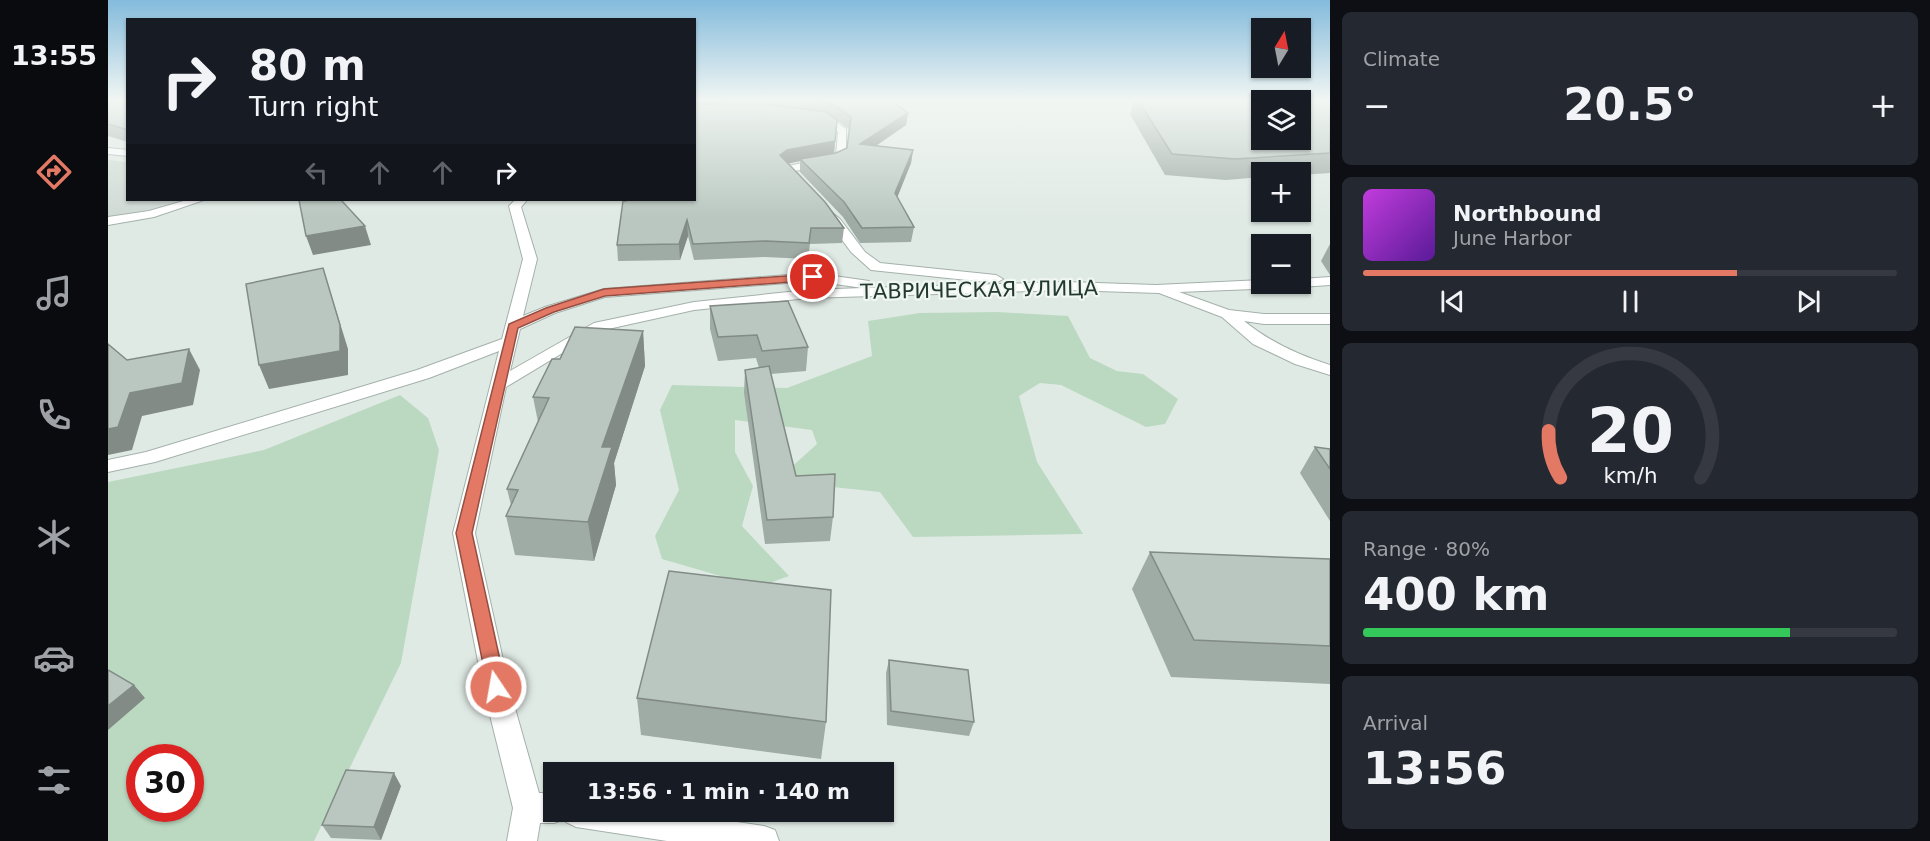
<!DOCTYPE html>
<html lang="en">
<head>
<meta charset="utf-8">
<style>
	body { margin:0; font-family:"DejaVu Sans",sans-serif; background:#242831; color:#f1f3f6; height:100vh; display:flex; flex-direction:column; font-size:22px; white-space:nowrap }
	* { box-sizing:border-box; margin:0 }
	p { font-size:20px; color:#9ea1a6 }
	.icon { flex:none; width:33px; height:33px; fill:none; stroke:currentColor; stroke-width:2; stroke-linecap:round; stroke-linejoin:round }
	.map { position:relative; flex:1; overflow:hidden }
	.panel { display:flex; flex-direction:column; gap:12px; padding:12px; background:#0d0f14; width:600px }
	.panel>* { flex:none }
	.hud { position:absolute; left:18px; top:18px; width:570px; height:183px; border-radius:0px; box-shadow:0 2px 4px #0004; background:#171b24; color:#f1f3f6; overflow:hidden }
	.needle { width:39px; rotate:10deg }
	.buttons { position:absolute; left:1143px; top:18px; display:grid; gap:12px }
	.buttons a { display:grid; place-items:center; width:60px; height:60px; border-radius:0px; background:#171b24; box-shadow:0 2px 4px #0004; font-size:30px }
	.speed { position:absolute; left:18px; top:744px; display:flex; gap:12px; font-size:30px; font-weight:700; text-align:center }
	.speed>* { display:grid; place-content:center; width:78px; height:78px; border-radius:50%; background:#171b24; box-shadow:0 2px 4px #0004; line-height:1 }
	.speed .limit { border:9px solid #d22; background:#fff; color:#111 }
	.pin { position:absolute; display:grid; place-items:center; width:51px; height:51px; color:#fff; margin:-26px; border:3px solid #fff; border-radius:50%; box-shadow:0 2px 6px #0007 }
	.me { position:absolute; width:66px; margin:-33px; rotate:348deg; stroke-linejoin:round; filter:drop-shadow(0 0 4px #0008) }
	.turn { display:flex; align-items:center; gap:21px; height:126px; padding:0 24px; font-size:27px }
	.turn .icon { width:78px; height:78px; stroke-width:2.5 }
	.turn b { display:block; font-size:42px; line-height:51px }
	.lanes { display:flex; align-items:center; height:57px; padding:0 24px; background:#0003; justify-content:center; gap:30px; direction:ltr }
	.lanes .off { opacity:.35 }
	.big { font-size:45px; font-weight:700; line-height:1.1 }
	.panel .card { flex:1; display:flex; flex-direction:column; justify-content:center; gap:9px; min-width:0; padding:0 21px; border-radius:9px; background:#242831 }
	.panel .dial { align-items:center; gap:0 }
	.dial svg { height:156px; overflow:visible; fill:none; stroke:#363941; stroke-width:7; stroke-linecap:round; text-anchor:middle }
	.dial text { fill:#f1f3f6; stroke:none }
	.song { display:flex; align-items:center; gap:18px }
	.cover { width:72px; height:72px; border-radius:9px; background:linear-gradient(135deg,hsl(290 70% 55%),hsl(270 70% 35%)) }
	.played { height:6px; border-radius:3px; background:linear-gradient(90deg,#e37965 70%,#363941 70%) }
	.keys { display:flex; justify-content:space-around; direction:ltr }
	.heat { display:flex; justify-content:space-between; align-items:center; font-size:33px; direction:ltr }
	.charge { height:9px; border-radius:4px; background:linear-gradient(90deg,#34c759 80%,#363941 0) }
	.trip { position:absolute; left:435px; top:762px; width:351px; height:60px; border-radius:0px; background:#171b24; box-shadow:0 2px 4px #0004; font-weight:700; line-height:60px; text-align:center }
	main { display:flex; flex:1; min-height:0 }
	.tab-bar { display:flex; flex-direction:column; width:108px; justify-content:space-around; align-items:center; background:#090b0e; color:#9ea1a6 }
	.tab-bar .icon { width:42px; height:42px }
	.tab-bar .active { color:#e37965 }
	.tab-bar b { font-size:27px; color:#f1f3f6 }
	.map>svg:first-child { display:block }
	.built { fill:#cfd9d4 }
	.green { fill:#bbd9c1; fill-rule:evenodd }
	.lines { fill:none; stroke-linecap:round; stroke-linejoin:round }
	.minor-casing { stroke:#a4b1ab; stroke-width:2 }
	.minor { fill:#fff; fill-rule:evenodd }
	.wall { fill:#9faba5; fill-rule:evenodd }
	.shaded-wall { fill:#828b86 }
	.building { fill:#b9c7c0; stroke:#828b86; stroke-width:1.5; fill-rule:evenodd }
	.route { fill:#e37965; stroke:#944f42; stroke-width:1.5 }
	.labels { text-anchor:middle; stroke-width:4.5; stroke-linejoin:round; paint-order:stroke }
	.street-label { font-size:21px; fill:#233831; stroke:#f0f7f3 }
</style>
</head>
<body>
<main>
<nav class="tab-bar">
<b>13:55</b>
<svg class="icon active" aria-label="directions" viewBox="0 0 24 24"><path d="M12 3l9 9-9 9-9-9zM9 14v-3h6M13 9l2 2-2 2"/></svg>
<svg class="icon" aria-label="music" viewBox="0 0 24 24"><path d="M9 18V5l10-2v13"/><circle cx="6" cy="18" r="3"/><circle cx="16" cy="16" r="3"/></svg>
<svg class="icon" aria-label="phone" viewBox="0 0 24 24"><path d="M5 4h4l2 5-3 2q2 4 5 5l2-3 5 2v4C11 20 4 13 5 4z"/></svg>
<svg class="icon" aria-label="climate" viewBox="0 0 24 24"><path d="M12 3v18M4 7l16 10M4 17L20 7"/></svg>
<svg class="icon" aria-label="car" viewBox="0 0 24 24"><path d="M5 17H2v-5l4-1 3-4h7l3 4 3 1v5h-3M9 17h6M6 11h13"/><circle cx="7" cy="17" r="2"/><circle cx="17" cy="17" r="2"/></svg>
<svg class="icon" aria-label="filters" viewBox="0 0 24 24"><path d="M4 7h16M4 17h16"/><circle cx="9" cy="7" r="2"/><circle cx="15" cy="17" r="2"/></svg>
</nav>
<div class="map">
<svg width="1222" height="841" viewBox="0 0 1222 841">
	<rect width="100%" height="100%" fill="#e0eae5"/>
	<!-- built -->
	<path class="built" d="M 0,160 L 19,162 L 20,200 L 80,200 L 43,211 L 0,218 Z"/>
	<!-- green -->
	<path class="green" d="M 889,312 L 960,316 L 982,358 L 1009,371 L 1035,374 L 1070,399 L 1057,424 L 1038,427 L 953,385 L 932,383 L 911,396 L 929,462 L 975,534 L 805,537 L 772,492 L 668,481 L 709,444 L 704,430 L 627,420 L 627,452 L 645,486 L 634,526 L 681,576 L 650,587 L 554,559 L 547,536 L 571,490 L 552,410 L 564,385 L 679,388 L 764,356 L 760,321 L 812,313 Z
		M 292,395 L 320,418 L 331,450 L 293,663 L 206,841 L 0,841 L 0,482 L 156,450 ZM 32,758 L 82,758 L 82,808 L 32,808 Z"/>
	<g class="lines">
		<!-- minor casing -->
		<g class="minor-casing">
			<path id="minor" d="M 708,115 L 724,118 L 738,129 L 738,157 L 730,163 L 687,171 L 696,181 L 695,183 L 687,183 L 675,171 L 675,167 L 728,156 L 730,132 L 718,122 L 705,120 L 703,118 Z
				M 0,148 L 20,150 L 20,156 L 0,154 Z
				M 79,200 L 96,200 L 46,217 L 0,225 L 0,217 L 41,211 Z
				M 407,200 L 419,200 L 413,207 L 429,259 L 415,316 L 437,307 L 496,289 L 705,273 L 761,281 L 763,284 L 757,288 L 959,282 L 1048,285 L 1154,280 L 1154,284 L 1176,284 L 1169,288 L 1071,292 L 1121,310 L 1156,314 L 1222,314 L 1222,324 L 1156,324 L 1136,321 C 1162,342 1190,355 1222,365 L 1222,375 L 1187,364 L 1145,344 L 1114,317 L 1051,293 L 959,290 L 700,298 L 586,310 L 491,331 L 398,387 L 367,533 L 401,687 L 431,793 L 446,793 L 446,812 L 562,812 L 656,826 L 667,830 L 671,841 L 559,841 L 468,827 L 458,822 L 456,819 L 446,823 L 432,823 L 429,841 L 399,841 L 405,808 L 375,687 L 345,533 L 391,351 L 321,378 L 47,462 L 0,472 L 0,460 L 38,452 L 309,370 L 394,339 L 415,259 L 401,206 ZM 705,281 L 755,288 L 700,290 L 586,302 L 486,323 L 402,371 L 412,329 L 447,313 L 497,297 Z
				M 722,211 L 732,219 L 757,252 L 772,263 L 888,275 L 895,279 L 888,283 L 763,270 L 743,252 L 718,218 L 718,212 Z
				M 1222,277 L 1222,285 L 1192,287 L 1185,284 L 1192,284 L 1192,279 Z"/>
		</g>
		<!-- minor -->
		<use href="#minor" class="minor"/>
	</g>
	<!-- wall -->
	<path class="wall" d="M 0,100 L 20,100 L 20,142 L 0,136 Z
		M 586,100 L 783,100 L 800,113 L 798,125 L 768,146 L 805,150 L 803,163 L 789,197 L 806,227 L 803,242 L 752,243 L 735,217 L 692,172 L 692,161 L 680,163 L 736,228 L 734,243 L 702,244 L 700,259 L 657,257 L 586,260 L 580,236 L 572,260 L 510,261 L 509,245 L 586,200 ZM 723,116 L 741,129 L 739,148 L 726,153 L 729,120 Z
		M 1026,100 L 1222,100 L 1222,173 L 1192,175 L 1192,172 L 1154,172 L 1154,177 L 1118,180 L 1057,175 L 1022,114 Z
		M 1222,244 L 1222,275 L 1213,261 Z
		M 602,306 L 700,347 L 698,371 L 663,374 L 688,476 L 725,517 L 722,541 L 657,544 L 636,393 L 637,370 L 651,368 L 648,358 L 610,361 L 602,329 Z
		M 535,331 L 537,366 L 506,463 L 508,485 L 486,561 L 407,555 L 398,516 L 403,505 L 399,489 L 430,422 L 425,397 L 452,359 Z
		M 1207,447 L 1222,449 L 1222,521 L 1192,473 Z
		M 1042,552 L 1222,559 L 1222,684 L 1063,677 L 1024,589 Z
		M 781,660 L 866,722 L 861,736 L 779,725 L 778,673 Z
		M 529,698 L 718,722 L 713,759 L 533,735 Z
		M 293,786 L 273,840 L 223,838 L 214,825 Z"/>
	<!-- shaded-wall -->
	<path class="shaded-wall" d="M 800,113 L 798,125 L 751,157 L 752,144 Z
		M 727,141 L 726,154 L 692,159 L 692,161 L 679,164 L 672,155 L 679,150 Z
		M 805,150 L 803,163 L 785,208 L 787,193 Z
		M 579,220 L 580,236 L 572,260 L 571,244 Z
		M 257,226 L 263,245 L 205,255 L 198,236 Z
		M 215,268 L 240,349 L 240,375 L 161,389 L 151,365 Z
		M 535,331 L 537,366 L 506,463 L 508,485 L 486,561 L 480,522 L 494,447 Z
		M 81,349 L 92,370 L 85,405 L 34,416 L 24,450 L 0,455 L 0,429 L 22,393 Z
		M 26,685 L 37,698 L 0,730 L 0,706 Z
		M 286,773 L 293,786 L 273,840 L 266,827 Z"/>
	<!-- building -->
	<path class="building" d="M 0,100 L 20,100 L 20,130 L 0,124 Z
		M 703,100 L 783,100 L 800,113 L 752,144 L 805,150 L 787,193 L 806,227 L 754,228 L 736,202 L 692,159 L 728,153 L 739,148 L 743,117 L 725,104 Z
		M 1030,100 L 1222,100 L 1222,153 L 1127,159 L 1064,154 ZM 1154,100 L 1192,100 L 1192,140 L 1154,140 Z
		M 586,104 L 662,105 L 688,108 L 718,112 L 729,120 L 727,141 L 679,150 L 672,155 L 717,202 L 736,228 L 703,228 L 701,243 L 658,241 L 585,244 L 579,220 L 571,244 L 509,245 L 515,201 L 518,201 L 518,200 L 586,200 Z
		M 191,200 L 233,200 L 257,226 L 198,236 Z
		M 215,268 L 232,325 L 232,351 L 151,365 L 138,284 Z
		M 680,301 L 700,347 L 654,351 L 649,335 L 610,337 L 602,306 Z
		M 467,327 L 535,331 L 494,447 L 504,447 L 480,522 L 398,516 L 410,490 L 399,489 L 441,398 L 425,397 L 444,359 L 452,359 Z
		M 0,344 L 19,360 L 81,349 L 74,383 L 22,393 L 10,427 L 0,429 Z
		M 661,366 L 688,476 L 727,474 L 725,517 L 659,520 L 637,370 Z
		M 1207,447 L 1222,449 L 1222,469 Z
		M 1042,552 L 1222,559 L 1222,646 L 1086,640 Z
		M 561,571 L 723,590 L 718,722 L 529,698 Z
		M 781,660 L 860,670 L 866,722 L 783,711 Z
		M 0,670 L 26,685 L 0,706 Z
		M 238,770 L 286,773 L 266,827 L 214,825 Z"/>
	<!-- sky -->
	<linearGradient id="sky" x2="0" y2="1"><stop stop-color="#84bbdc"/><stop offset="0.46" stop-color="#f1f6f3"/><stop offset="1" stop-color="#f1f6f3" stop-opacity="0"/></linearGradient>
	<rect width="1222" height="218" fill="url(#sky)"/>
	<!-- route -->
	<path class="route" d="M 705,274 L 709,275 L 709,280 L 497,296 L 446,312 L 410,328 L 364,533 L 398,687 L 395,693 L 388,695 L 381,693 L 348,533 L 401,324 L 438,308 L 496,289 Z"/>
	<g class="labels">
		<!-- street labels -->
		<g class="street-label">
			<text transform="translate(871 290) rotate(-1)" y="7">ТАВРИЧЕСКАЯ УЛИЦА</text>
		</g>
	</g>
</svg>
<div class="buttons">
<a><svg class="needle" viewBox="-14 -14 28 28"><path d="M0-13l5 13h-10z" fill="#e53935"/><path d="M0 13l5-13h-10z" fill="#9ea1a6"/></svg></a>
<a><svg class="icon" aria-label="layers" viewBox="0 0 24 24"><path d="M12 4l9 5-9 5-9-5zM3 14l9 5 9-5"/></svg></a>
<a>+</a>
<a>−</a>
</div>
<div class="speed"><div class="limit">30</div></div>
<div class="pin" style="left:705px;top:277px;background:#d93025"><svg class="icon" aria-label="arrive" viewBox="0 0 24 24"><path d="M6 21V4h12l-3 4 3 4H6"/></svg></div>
<svg class="me" style="left:388px;top:687px" viewBox="-20 -20 40 40"><circle r="17" fill="#e37965" stroke="#fff" stroke-width="3"/><path d="M0-11L8 9 0 5-8 9z" fill="#fff"/></svg>
<div class="trip">13:56 · 1 min · 140 m</div>
<div class="hud">
<div class="turn"><svg class="icon" aria-label="right" viewBox="0 0 24 24"><path d="M7 20v-9h11M14 6l5 5-5 5"/></svg><div><b>80 m</b>Turn right</div></div>
<div class="lanes"><svg class="icon off" aria-label="left" viewBox="0 0 24 24"><path d="M17 20v-9H6M10 6l-5 5 5 5"/></svg><svg class="icon off" aria-label="ahead" viewBox="0 0 24 24"><path d="M12 20V5M6 11l6-6 6 6"/></svg><svg class="icon off" aria-label="ahead" viewBox="0 0 24 24"><path d="M12 20V5M6 11l6-6 6 6"/></svg><svg class="icon" aria-label="right" viewBox="0 0 24 24"><path d="M7 20v-9h11M14 6l5 5-5 5"/></svg></div>
</div>
</div>
<section class="panel">
<div class="card"><p>Climate</p>
<div class="heat"><a>−</a><b class="big">20.5°</b><a>+</a></div>
</div>
<div class="card">
<div class="song"><i class="cover"></i><div><b>Northbound</b><p>June Harbor</p></div></div>
<div class="played"></div>
<div class="keys"><svg class="icon" aria-label="previous" viewBox="0 0 24 24"><path d="M18 5L8 12l10 7zM5 5v14"/></svg><svg class="icon" aria-label="pause" viewBox="0 0 24 24"><path d="M8 5v14M16 5v14"/></svg><svg class="icon" aria-label="next" viewBox="0 0 24 24"><path d="M6 5l10 7-10 7zM19 5v14"/></svg></div>
</div>
<div class="card dial"><svg viewBox="0 0 100 80">
<path d="M14 69A42 42 0 1 1 86 69"/>
<path d="M14 69A42 42 0 0 1 8 45" stroke="#e37965"/>
<text x="50" y="56" font-size="32" font-weight="700">20</text>
<text x="50" y="72" font-size="11">km/h</text>
</svg></div>
<div class="card"><p>Range · 80%</p><b class="big">400 km</b><div class="charge"></div></div>
<div class="card"><p>Arrival</p><b class="big">13:56</b></div>
</section>
</main>
</body>
</html>
